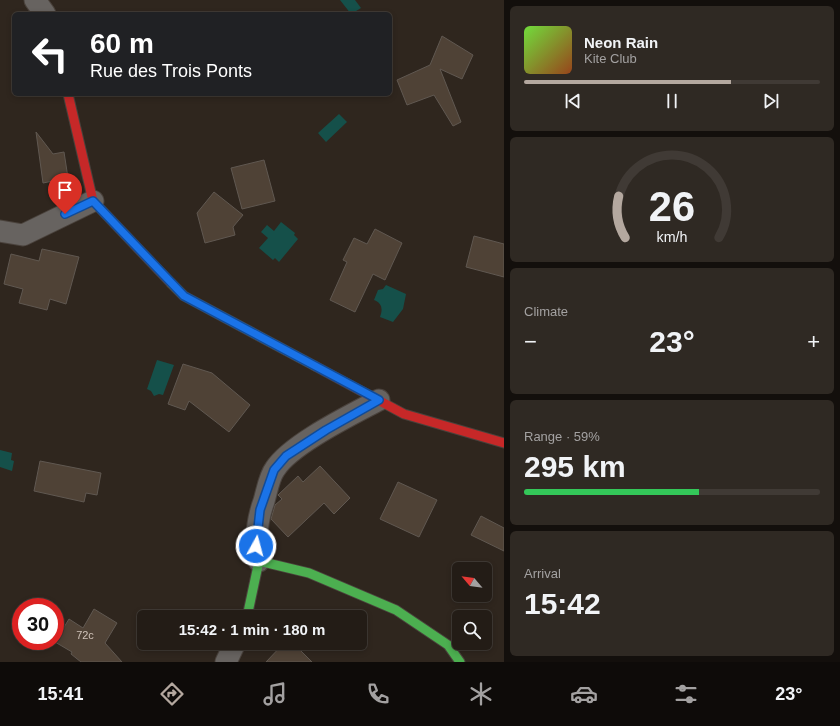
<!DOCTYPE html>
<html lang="en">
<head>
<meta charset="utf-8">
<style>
	body { margin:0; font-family:Arial,sans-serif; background:#2f2923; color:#f1f3f6; height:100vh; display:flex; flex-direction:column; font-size:15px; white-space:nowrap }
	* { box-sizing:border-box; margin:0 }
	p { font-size:13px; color:#a3a1a1 }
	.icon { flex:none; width:22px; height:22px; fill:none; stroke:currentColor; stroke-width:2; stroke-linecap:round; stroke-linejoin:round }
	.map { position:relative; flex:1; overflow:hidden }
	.sheet { display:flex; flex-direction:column; gap:6px; padding:6px; background:#130f0c; width:336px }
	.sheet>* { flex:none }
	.hud { position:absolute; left:12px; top:12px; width:380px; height:84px; border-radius:6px; box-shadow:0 2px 6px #0003,0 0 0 1px #403a35; background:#202124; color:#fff; overflow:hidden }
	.needle { width:26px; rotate:299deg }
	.tools { position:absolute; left:452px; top:562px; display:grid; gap:8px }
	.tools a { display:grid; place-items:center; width:40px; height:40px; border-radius:6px; background:#231c16; box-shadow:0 2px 6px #0003,0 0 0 1px #403a35; font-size:20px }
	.speed { position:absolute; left:12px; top:598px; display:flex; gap:8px; font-size:20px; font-weight:700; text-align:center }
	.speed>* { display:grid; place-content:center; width:52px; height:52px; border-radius:50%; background:#231c16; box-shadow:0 2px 6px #0003,0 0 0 1px #403a35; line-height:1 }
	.speed .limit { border:6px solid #d22; background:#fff; color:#111 }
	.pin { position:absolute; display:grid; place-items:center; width:34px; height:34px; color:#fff; margin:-41px -17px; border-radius:50% 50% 50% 0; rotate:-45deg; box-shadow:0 0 4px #0007 }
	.pin .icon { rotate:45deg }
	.me { position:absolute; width:44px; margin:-22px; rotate:7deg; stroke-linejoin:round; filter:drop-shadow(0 0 3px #0008) }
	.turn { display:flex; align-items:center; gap:14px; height:84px; padding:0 12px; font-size:18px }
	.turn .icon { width:52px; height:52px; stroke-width:2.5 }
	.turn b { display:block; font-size:28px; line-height:34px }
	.big { font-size:30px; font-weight:800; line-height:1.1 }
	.sheet .tile { flex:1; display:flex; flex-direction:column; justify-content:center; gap:6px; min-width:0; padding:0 14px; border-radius:6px; background:#2f2923 }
	.sheet .dial { align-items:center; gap:0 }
	.dial svg { height:104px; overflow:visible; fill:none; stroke:#403a35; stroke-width:7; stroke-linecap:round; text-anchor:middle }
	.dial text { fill:#f1f3f6; stroke:none }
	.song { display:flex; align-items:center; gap:12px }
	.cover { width:48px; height:48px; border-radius:6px; background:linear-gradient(135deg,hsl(100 70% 55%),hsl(20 70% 35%)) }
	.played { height:4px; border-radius:2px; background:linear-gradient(90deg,#b4a89f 70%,#403a35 70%) }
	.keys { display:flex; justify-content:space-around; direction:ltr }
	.heat { display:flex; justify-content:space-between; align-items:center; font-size:22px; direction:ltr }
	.charge { height:6px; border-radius:3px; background:linear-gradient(90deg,#34c759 59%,#403a35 0) }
	.trip { position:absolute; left:137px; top:610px; width:230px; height:40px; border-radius:6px; background:#231c16; box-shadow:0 2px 6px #0003,0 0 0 1px #403a35; font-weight:800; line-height:40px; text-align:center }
	.tabs { display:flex; height:64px; justify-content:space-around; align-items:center; background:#0e0b09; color:#a3a1a1 }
	.tabs .icon { width:28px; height:28px }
	.tabs .selected { color:#b4a89f }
	.tabs b { font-size:18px; color:#f1f3f6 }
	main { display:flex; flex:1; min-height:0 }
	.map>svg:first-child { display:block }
	.water { fill:#15504a }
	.building { fill:#4f4236; stroke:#605851 }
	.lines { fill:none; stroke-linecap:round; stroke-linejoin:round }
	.street-casing { stroke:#4a423c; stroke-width:23 }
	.fast-casing { stroke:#4a423c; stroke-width:11 }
	.slow-casing { stroke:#4a423c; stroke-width:11 }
	.jam-casing { stroke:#4a423c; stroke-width:11 }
	.street { stroke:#676360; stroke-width:21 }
	.fast { stroke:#4caf50; stroke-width:9 }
	.slow { stroke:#ffc107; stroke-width:9 }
	.jam { stroke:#c62828; stroke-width:9 }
	.route-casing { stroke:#114b97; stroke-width:10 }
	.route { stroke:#1a73e8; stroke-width:7 }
	.labels { text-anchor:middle; stroke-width:4; stroke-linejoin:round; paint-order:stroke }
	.number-label { font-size:11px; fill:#d0c3b9 }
</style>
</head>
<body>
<main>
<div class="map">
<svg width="504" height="662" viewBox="0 0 504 662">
	<rect width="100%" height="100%" fill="#2f261e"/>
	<!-- water -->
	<path class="water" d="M 340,0 L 355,0 L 361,8 L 351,14 Z
		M 339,114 L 347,122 L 326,142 L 318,133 Z
		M 281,222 L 295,233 L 294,235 L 298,239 L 279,262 L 275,258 L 273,260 L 259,248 L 268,238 L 261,232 L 267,225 L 274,231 Z
		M 386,285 L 406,294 L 403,309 L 393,322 L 380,317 C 383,309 382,303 374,300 L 378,290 L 383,289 Z
		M 157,360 L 174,365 L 163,395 L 159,394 L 154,396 L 151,391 L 147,389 Z
		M 0,450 L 12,453 L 11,460 L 14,461 L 12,471 L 0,467 Z"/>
	<!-- building -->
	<path class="building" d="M 442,36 L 473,55 L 462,79 L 440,69 L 461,122 L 453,126 L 434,95 L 407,105 L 397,80 L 430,65 Z
		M 36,132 L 53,154 L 64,152 L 68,178 L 43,183 Z
		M 264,160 L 275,201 L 242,209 L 231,168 Z
		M 214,192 L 243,215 L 233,227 L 235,235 L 205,243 L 197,213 Z
		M 375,229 L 402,243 L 385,280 L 373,274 L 355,312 L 330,300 L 347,262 L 343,260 L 354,238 L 367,244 Z
		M 474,236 L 504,244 L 504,277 L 466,267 Z
		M 42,249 L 79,257 L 66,304 L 50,299 L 47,310 L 19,303 L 23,289 L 4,284 L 11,254 L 39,261 Z
		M 183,364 L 212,373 L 250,405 L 229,432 L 189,401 L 185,410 L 168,404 Z
		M 40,461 L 101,473 L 97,495 L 86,493 L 84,502 L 34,491 Z
		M 320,466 L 350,498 L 334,514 L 324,503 L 288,537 L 271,519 L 275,505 L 282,499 L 278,495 L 298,476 L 303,482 Z
		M 398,482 L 437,500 L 419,537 L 380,519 Z
		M 481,516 L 504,528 L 504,551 L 471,535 Z
		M 94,609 L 117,623 L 105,643 L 122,662 L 81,662 L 71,654 L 72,652 L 55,642 L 69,619 L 83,628 Z
		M 284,643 L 293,643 L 312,662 L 266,662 Z"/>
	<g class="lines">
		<!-- street casing -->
		<g class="street-casing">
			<path id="street" d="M 35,0 L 45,14
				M 0,231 L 23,235 L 93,201
				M 259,561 C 255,541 257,520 264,501 C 267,491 269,477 275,469 C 291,444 351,415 379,400
				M 226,662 L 235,643"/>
		</g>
		<!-- fast casing -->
		<g class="fast-casing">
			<path id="fast" d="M 247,617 L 259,561 L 309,573 L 396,610 L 448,645 L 460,662"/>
		</g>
		<!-- slow casing -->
		<g class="slow-casing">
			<path id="slow" d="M 171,283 L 184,296 L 315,366"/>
		</g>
		<!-- jam casing -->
		<g class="jam-casing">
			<path id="jam" d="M 68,94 L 93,201 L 171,283
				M 315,366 L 404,414 L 504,443"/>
		</g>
		<!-- street -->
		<use href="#street" class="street"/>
		<!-- fast -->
		<use href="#fast" class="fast"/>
		<!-- slow -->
		<use href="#slow" class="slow"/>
		<!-- jam -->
		<use href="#jam" class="jam"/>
	</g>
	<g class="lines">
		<!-- route casing -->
		<g class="route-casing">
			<path id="route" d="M 65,214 L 93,201 L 184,296 L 379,400 L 326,430 L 286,456 L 274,470 L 260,510 L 256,546"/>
		</g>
		<!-- route -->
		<use href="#route" class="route"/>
	</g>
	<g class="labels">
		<!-- number labels -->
		<g class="number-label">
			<text x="85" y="639">72c</text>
		</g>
	</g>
</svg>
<div class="tools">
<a><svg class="needle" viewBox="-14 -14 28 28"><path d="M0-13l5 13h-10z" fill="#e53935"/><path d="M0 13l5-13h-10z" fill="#a3a1a1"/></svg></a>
<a><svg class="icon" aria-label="search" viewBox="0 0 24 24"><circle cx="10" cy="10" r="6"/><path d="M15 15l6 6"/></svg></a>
</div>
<div class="speed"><div class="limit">30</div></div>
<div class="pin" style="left:65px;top:214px;background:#d93025"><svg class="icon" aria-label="arrive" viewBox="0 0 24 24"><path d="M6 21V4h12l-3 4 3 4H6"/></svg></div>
<svg class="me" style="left:256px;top:546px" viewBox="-20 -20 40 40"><circle r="17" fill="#1a73e8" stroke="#fff" stroke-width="3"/><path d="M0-11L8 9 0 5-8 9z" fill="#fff"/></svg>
<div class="trip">15:42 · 1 min · 180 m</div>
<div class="hud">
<div class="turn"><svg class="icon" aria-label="left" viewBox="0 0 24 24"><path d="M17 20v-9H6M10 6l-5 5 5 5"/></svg><div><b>60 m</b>Rue des Trois Ponts</div></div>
</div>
</div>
<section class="sheet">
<div class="tile">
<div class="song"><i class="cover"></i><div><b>Neon Rain</b><p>Kite Club</p></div></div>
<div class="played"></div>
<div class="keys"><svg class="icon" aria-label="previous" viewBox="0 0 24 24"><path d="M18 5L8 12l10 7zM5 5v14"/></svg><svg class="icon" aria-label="pause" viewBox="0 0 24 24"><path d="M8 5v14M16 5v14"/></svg><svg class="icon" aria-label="next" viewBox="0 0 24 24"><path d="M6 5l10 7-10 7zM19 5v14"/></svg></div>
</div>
<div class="tile dial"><svg viewBox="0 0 100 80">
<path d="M14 69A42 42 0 1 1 86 69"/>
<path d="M14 69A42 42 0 0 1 9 37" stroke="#b4a89f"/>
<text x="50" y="56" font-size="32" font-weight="700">26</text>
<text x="50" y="72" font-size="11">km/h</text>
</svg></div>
<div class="tile"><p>Climate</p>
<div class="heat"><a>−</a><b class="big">23°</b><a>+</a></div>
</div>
<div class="tile"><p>Range · 59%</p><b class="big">295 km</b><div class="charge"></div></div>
<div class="tile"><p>Arrival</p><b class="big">15:42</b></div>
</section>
</main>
<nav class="tabs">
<b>15:41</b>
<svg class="icon selected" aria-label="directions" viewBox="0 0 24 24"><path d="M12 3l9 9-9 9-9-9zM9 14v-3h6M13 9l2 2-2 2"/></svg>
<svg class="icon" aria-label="music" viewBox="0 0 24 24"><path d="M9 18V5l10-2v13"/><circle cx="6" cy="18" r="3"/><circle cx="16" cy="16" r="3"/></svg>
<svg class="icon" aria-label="phone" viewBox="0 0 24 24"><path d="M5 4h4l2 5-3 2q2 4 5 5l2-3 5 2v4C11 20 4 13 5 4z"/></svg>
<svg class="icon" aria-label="climate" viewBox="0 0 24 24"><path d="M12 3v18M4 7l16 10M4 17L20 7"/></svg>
<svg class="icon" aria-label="car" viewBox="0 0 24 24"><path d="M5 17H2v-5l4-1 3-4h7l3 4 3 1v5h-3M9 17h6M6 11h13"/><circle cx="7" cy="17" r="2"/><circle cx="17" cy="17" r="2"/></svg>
<svg class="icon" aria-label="filters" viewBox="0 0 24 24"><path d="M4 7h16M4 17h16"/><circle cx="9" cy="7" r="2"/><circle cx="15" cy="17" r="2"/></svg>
<b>23°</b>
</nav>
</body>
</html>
